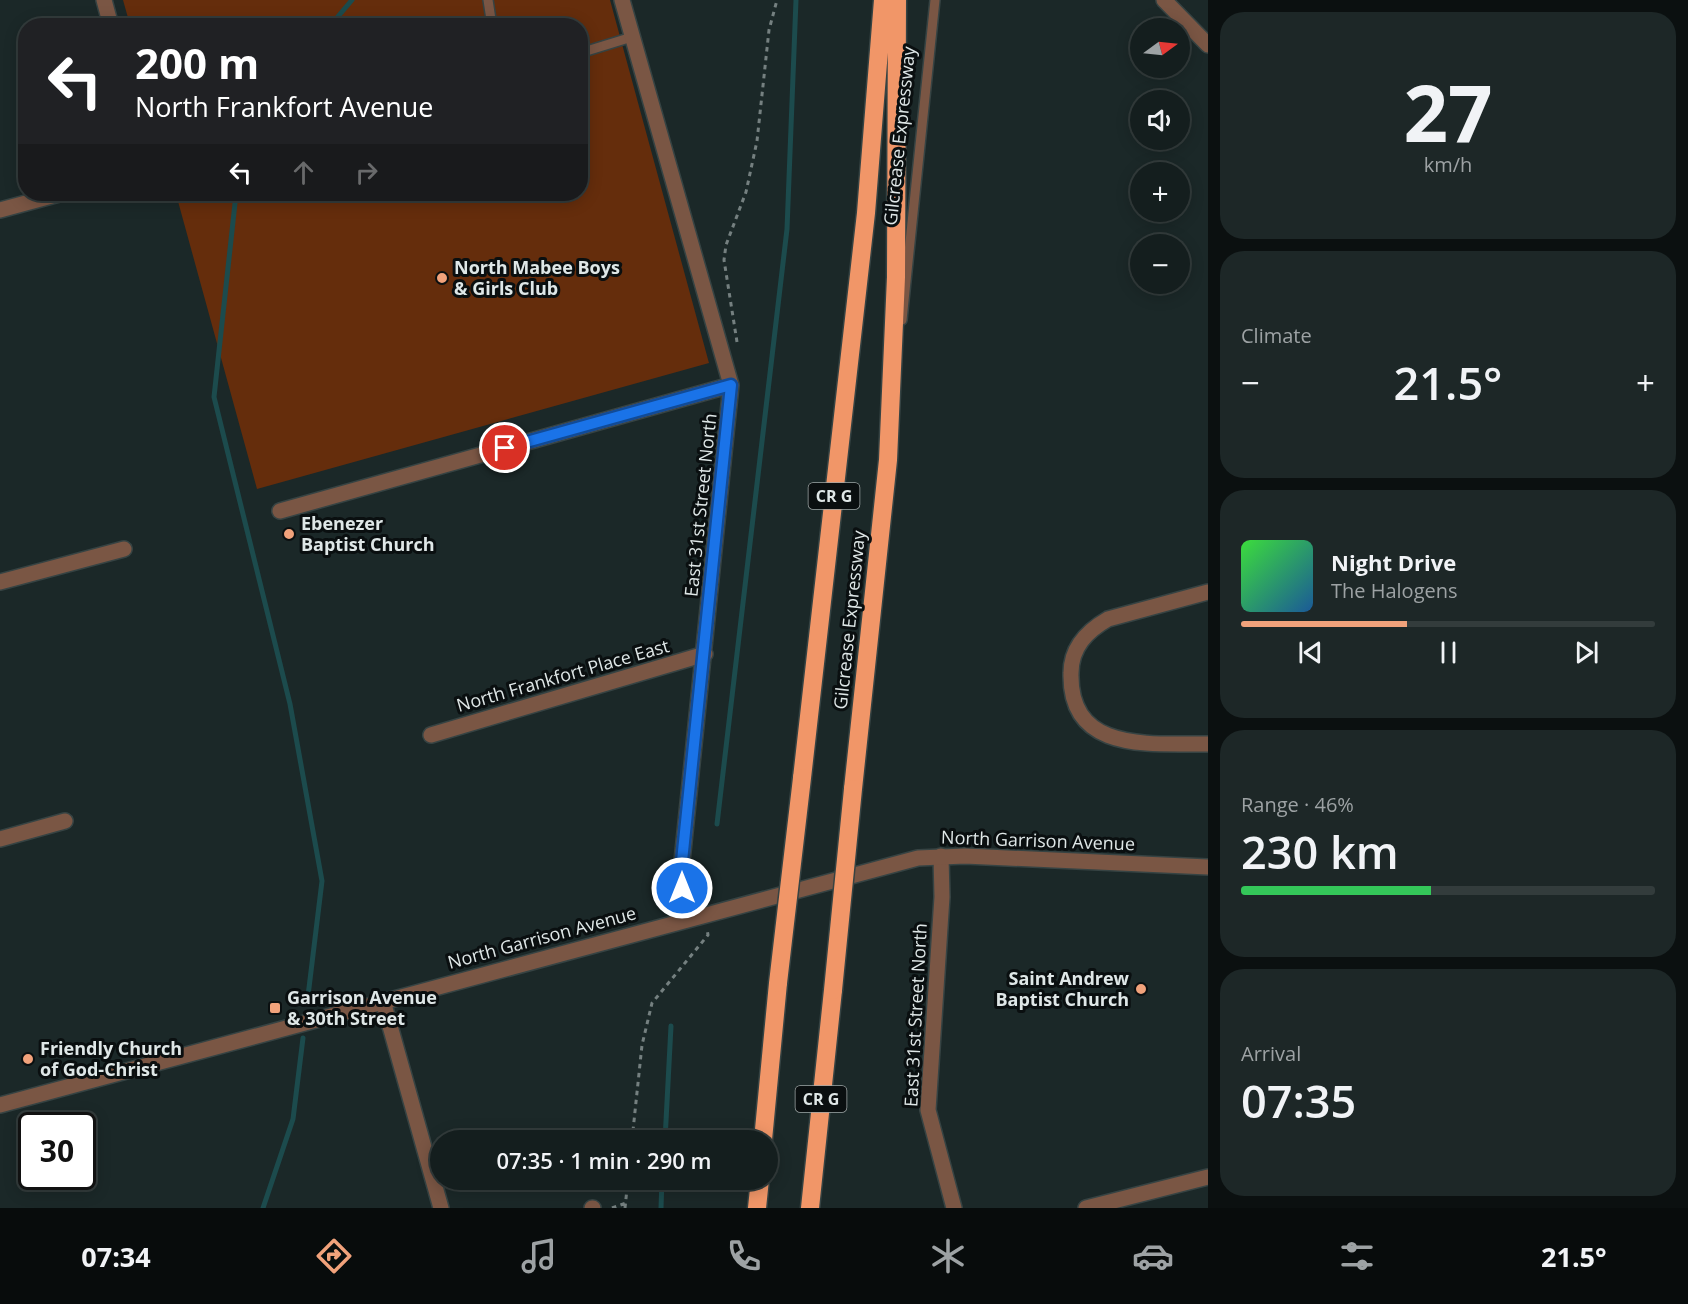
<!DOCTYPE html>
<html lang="en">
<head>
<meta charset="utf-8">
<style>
	body { margin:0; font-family:"Open Sans",sans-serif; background:#1d2727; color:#f1f3f6; height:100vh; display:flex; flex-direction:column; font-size:22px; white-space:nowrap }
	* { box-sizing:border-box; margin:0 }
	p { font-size:20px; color:#9da2a4 }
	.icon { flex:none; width:33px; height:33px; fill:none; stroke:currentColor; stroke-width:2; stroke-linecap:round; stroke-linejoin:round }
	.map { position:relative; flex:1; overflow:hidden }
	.drawer { display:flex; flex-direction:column; gap:12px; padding:12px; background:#0b1010; width:480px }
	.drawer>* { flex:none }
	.hud { position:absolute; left:18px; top:18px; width:570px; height:183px; border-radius:24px; box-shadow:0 3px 15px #0003,0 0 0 2px #333c3c; background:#202124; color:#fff; overflow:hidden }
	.needle { width:39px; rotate:75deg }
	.buttons { position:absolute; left:1130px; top:18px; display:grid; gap:12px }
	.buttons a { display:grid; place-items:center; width:60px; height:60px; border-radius:50%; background:#141e1e; box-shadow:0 3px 15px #0003,0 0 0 2px #333c3c; font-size:30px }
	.speed { position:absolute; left:18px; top:1112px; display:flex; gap:12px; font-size:30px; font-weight:700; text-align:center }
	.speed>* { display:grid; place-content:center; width:78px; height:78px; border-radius:50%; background:#141e1e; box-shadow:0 3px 15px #0003,0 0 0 2px #333c3c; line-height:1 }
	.speed .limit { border:3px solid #111; border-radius:9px; background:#fff; color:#111 }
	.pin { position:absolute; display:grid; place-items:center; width:51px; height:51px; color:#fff; margin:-26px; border:3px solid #fff; border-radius:50%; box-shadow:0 2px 6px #0007 }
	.me { position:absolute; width:66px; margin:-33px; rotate:0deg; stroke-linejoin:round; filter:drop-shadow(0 0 4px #0008) }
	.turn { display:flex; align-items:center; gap:21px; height:126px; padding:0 18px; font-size:27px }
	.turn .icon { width:78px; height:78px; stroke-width:2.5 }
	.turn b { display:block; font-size:42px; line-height:51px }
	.lanes { display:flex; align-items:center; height:57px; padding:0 18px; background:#0003; justify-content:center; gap:30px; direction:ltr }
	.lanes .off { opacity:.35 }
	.big { font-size:45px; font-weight:600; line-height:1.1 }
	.drawer .card { flex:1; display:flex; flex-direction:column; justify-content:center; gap:9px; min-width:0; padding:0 21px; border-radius:24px; background:#1d2727 }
	.drawer .dial { align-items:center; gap:0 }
	.dial b { font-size:78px; line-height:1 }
	.song { display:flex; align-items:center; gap:18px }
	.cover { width:72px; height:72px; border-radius:9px; background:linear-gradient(135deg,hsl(120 70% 55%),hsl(210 70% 35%)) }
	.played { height:6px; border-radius:3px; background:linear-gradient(90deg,#f1a27b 40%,#333c3c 40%) }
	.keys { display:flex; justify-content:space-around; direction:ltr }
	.heat { display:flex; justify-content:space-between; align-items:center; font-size:33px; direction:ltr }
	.charge { height:9px; border-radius:4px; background:linear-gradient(90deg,#34c759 46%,#333c3c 0) }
	.trip { position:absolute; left:430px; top:1130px; width:348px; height:60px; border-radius:30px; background:#141e1e; box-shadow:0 3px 15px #0003,0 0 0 2px #333c3c; font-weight:600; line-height:60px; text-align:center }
	.tab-bar { display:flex; height:96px; justify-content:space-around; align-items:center; background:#080c0c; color:#9da2a4 }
	.tab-bar .icon { width:42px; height:42px }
	.tab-bar .on { color:#f1a27b }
	.tab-bar b { font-size:27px; color:#f1f3f6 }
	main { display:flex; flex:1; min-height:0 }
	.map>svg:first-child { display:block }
	.green { fill:#652d0c }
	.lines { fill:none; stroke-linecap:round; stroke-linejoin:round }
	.stream { stroke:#1c4b4d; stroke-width:5 }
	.service-casing { stroke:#364343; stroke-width:12 }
	.minor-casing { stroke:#364343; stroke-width:18 }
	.tertiary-casing { stroke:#364343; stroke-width:18 }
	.motorway-casing { stroke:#364343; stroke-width:21 }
	.path { stroke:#758080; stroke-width:3; stroke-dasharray:4.5 4.5; stroke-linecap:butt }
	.service { stroke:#7a5644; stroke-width:9 }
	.minor { stroke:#7a5644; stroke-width:15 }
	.tertiary { stroke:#7a5644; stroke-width:15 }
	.motorway { stroke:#f19668; stroke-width:18 }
	.motorway-bridge-casing { stroke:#364343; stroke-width:21; stroke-linecap:butt }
	.motorway-bridge { stroke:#f19668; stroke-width:18 }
	.route-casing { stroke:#114b97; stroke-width:15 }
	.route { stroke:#1a73e8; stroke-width:10 }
	.poi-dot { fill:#f1a27b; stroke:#0a0f10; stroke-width:2 }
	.labels { text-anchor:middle; stroke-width:6; stroke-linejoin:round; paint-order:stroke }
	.shield { fill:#0a0f10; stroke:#9fa6a6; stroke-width:1.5 }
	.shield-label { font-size:16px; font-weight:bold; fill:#dfe7e7 }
	.street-label { font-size:18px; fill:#dfe7e7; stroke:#0a0f10 }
	.poi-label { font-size:18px; font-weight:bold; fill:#dfe7e7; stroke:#0a0f10; text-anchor:start }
</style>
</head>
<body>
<main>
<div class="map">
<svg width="1208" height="1208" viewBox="0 0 1208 1208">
	<rect width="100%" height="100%" fill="#1b2828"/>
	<!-- green -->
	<path class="green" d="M 123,0 L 610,0 L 709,363 L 257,489 L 176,194 L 580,194 L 580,26 L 130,25 Z"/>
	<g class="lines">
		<!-- stream -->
		<path class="stream" d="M 330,26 L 352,0
			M 236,194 L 214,397 L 290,704 L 322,881 L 308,996
			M 717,824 L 787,229 L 796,0
			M 665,1140 L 671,1026
			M 263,1208 L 293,1119 L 303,1038
			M 661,1208 L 662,1179"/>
		<!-- service casing -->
		<g class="service-casing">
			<path id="service" d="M 488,0 L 492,26
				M 580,53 L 632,37
				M 902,320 L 935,0"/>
		</g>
		<!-- minor casing -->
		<g class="minor-casing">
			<path id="minor" d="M 104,0 L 111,26
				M 622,0 L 731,385 L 681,871 L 685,920
				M 1164,0 L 1208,45
				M 0,210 L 59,194
				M 280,511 L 731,385
				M 0,582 L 124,549
				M 1208,592 L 1108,619 C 1087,631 1071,647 1071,673 C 1069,754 1151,743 1208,744
				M 431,735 L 705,654
				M 0,839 L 65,821
				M 941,856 L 942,897 L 928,1110 L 954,1208
				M 383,1001 L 441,1208
				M 592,1208 L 593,1208
				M 1086,1208 L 1208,1177"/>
		</g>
		<!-- tertiary casing -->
		<g class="tertiary-casing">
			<path id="tertiary" d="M 0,1105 L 918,858 L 965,856 L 1208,867"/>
		</g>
		<!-- motorway casing -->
		<g class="motorway-casing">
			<path id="motorway" d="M 802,778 L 866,213 L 883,0
				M 853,789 L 888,460 L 896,277 L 897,0
				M 763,1140 L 778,983
				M 757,1208 L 760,1179
				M 810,1208 L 833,990"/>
		</g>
		<!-- path -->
		<path class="path" d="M 737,342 L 724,260 L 726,245 L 746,192 L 757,141 L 769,30 L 777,0
			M 698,870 L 703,899
			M 632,1140 L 642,1045 L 652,1003 L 708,935 L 707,929
			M 612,1208 L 626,1203
			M 625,1208 L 628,1179"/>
		<!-- service -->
		<use href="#service" class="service"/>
		<!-- minor -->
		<use href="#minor" class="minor"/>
		<!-- tertiary -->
		<use href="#tertiary" class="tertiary"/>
		<!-- motorway -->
		<use href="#motorway" class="motorway"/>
		<!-- motorway-bridge casing -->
		<g class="motorway-bridge-casing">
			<path id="motorway-bridge" d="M 778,983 L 802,778
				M 833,990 L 853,789"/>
		</g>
		<!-- motorway-bridge -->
		<use href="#motorway-bridge" class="motorway-bridge"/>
	</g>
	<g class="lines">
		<!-- route casing -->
		<g class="route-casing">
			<path id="route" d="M 505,448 L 731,385 L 681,871 L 682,888"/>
		</g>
		<!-- route -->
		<use href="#route" class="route"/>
	</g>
	<!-- markers -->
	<g class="poi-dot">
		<circle cx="442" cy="278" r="6"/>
		<circle cx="289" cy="534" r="6"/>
		<circle cx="1141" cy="989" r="6"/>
		<rect x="269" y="1002" width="12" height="12" rx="3"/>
		<circle cx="28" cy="1059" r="6"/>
	</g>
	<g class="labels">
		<!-- shield labels -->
		<g class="shield">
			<rect x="808.5" y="483" width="51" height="26" rx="4.5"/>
			<rect x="795.5" y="1086" width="51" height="26" rx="4.5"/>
		</g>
		<g class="shield-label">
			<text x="834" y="502">CR G</text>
			<text x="821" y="1105">CR G</text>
		</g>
		<!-- street labels -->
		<g class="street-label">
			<text transform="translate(900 136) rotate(-84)" y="6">Gilcrease Expressway</text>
			<text transform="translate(701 505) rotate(-84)" y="6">East 31st Street North</text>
			<text transform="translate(850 620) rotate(-84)" y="6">Gilcrease Expressway</text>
			<text transform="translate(563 676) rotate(-16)" y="6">North Frankfort Place East</text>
			<text transform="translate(1038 841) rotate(2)" y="6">North Garrison Avenue</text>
			<text transform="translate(542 938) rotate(-15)" y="6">North Garrison Avenue</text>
			<text transform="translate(916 1015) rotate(-87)" y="6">East 31st Street North</text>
		</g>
		<!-- poi labels -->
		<g class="poi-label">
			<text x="454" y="274">North Mabee Boys<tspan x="454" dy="21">&amp; Girls Club</tspan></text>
			<text x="301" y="530">Ebenezer<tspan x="301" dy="21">Baptist Church</tspan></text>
			<text x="1129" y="985" text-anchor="end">Saint Andrew<tspan x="1129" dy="21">Baptist Church</tspan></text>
			<text x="287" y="1004">Garrison Avenue<tspan x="287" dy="21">&amp; 30th Street</tspan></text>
			<text x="40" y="1055">Friendly Church<tspan x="40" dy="21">of God-Christ</tspan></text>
		</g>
	</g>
</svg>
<div class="buttons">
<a><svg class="needle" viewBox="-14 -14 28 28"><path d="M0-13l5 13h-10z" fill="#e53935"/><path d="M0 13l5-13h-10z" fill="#9da2a4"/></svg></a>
<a><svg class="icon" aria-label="sound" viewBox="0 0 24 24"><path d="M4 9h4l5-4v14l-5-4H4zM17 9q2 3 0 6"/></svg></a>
<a>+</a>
<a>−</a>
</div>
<div class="speed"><div class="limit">30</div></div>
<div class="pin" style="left:505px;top:448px;background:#d93025"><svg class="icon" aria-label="arrive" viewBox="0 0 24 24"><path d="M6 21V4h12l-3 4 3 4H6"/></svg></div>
<svg class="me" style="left:682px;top:888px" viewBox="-20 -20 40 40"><circle r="17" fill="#1a73e8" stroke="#fff" stroke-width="3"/><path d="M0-11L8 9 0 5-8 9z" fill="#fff"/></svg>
<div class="trip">07:35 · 1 min · 290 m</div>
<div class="hud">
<div class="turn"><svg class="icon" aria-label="left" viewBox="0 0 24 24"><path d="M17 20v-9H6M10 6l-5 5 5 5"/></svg><div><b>200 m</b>North Frankfort Avenue</div></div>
<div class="lanes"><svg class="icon" aria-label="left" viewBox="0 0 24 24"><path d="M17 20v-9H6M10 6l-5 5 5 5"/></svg><svg class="icon off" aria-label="ahead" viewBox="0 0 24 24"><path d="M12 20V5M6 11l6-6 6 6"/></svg><svg class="icon off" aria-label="right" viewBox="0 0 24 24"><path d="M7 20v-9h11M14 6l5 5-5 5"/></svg></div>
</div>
</div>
<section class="drawer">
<div class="card dial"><b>27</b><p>km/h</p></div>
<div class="card"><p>Climate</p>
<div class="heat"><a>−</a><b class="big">21.5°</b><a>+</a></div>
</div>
<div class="card">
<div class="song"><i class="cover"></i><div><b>Night Drive</b><p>The Halogens</p></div></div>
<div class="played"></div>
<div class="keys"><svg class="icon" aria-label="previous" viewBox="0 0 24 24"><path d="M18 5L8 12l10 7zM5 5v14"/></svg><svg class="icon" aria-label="pause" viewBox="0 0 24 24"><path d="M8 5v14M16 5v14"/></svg><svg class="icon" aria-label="next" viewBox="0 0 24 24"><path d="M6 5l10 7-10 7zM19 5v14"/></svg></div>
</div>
<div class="card"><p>Range · 46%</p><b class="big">230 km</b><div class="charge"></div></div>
<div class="card"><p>Arrival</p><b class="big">07:35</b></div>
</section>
</main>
<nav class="tab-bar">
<b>07:34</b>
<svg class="icon on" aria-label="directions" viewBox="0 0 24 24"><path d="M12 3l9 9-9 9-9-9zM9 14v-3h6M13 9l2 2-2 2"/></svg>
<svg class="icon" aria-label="music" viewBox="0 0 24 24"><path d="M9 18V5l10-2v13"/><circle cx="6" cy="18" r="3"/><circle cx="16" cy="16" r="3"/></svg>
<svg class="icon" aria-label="phone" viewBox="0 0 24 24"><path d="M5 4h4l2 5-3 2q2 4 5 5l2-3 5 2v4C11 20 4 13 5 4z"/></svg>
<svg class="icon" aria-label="climate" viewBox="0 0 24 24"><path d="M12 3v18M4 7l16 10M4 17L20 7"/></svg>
<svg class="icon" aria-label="car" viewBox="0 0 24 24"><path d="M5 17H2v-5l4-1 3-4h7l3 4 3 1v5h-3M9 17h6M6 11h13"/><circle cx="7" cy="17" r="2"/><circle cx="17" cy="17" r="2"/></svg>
<svg class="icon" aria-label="filters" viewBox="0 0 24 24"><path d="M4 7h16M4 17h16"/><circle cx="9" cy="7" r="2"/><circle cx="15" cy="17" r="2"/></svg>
<b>21.5°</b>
</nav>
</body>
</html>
